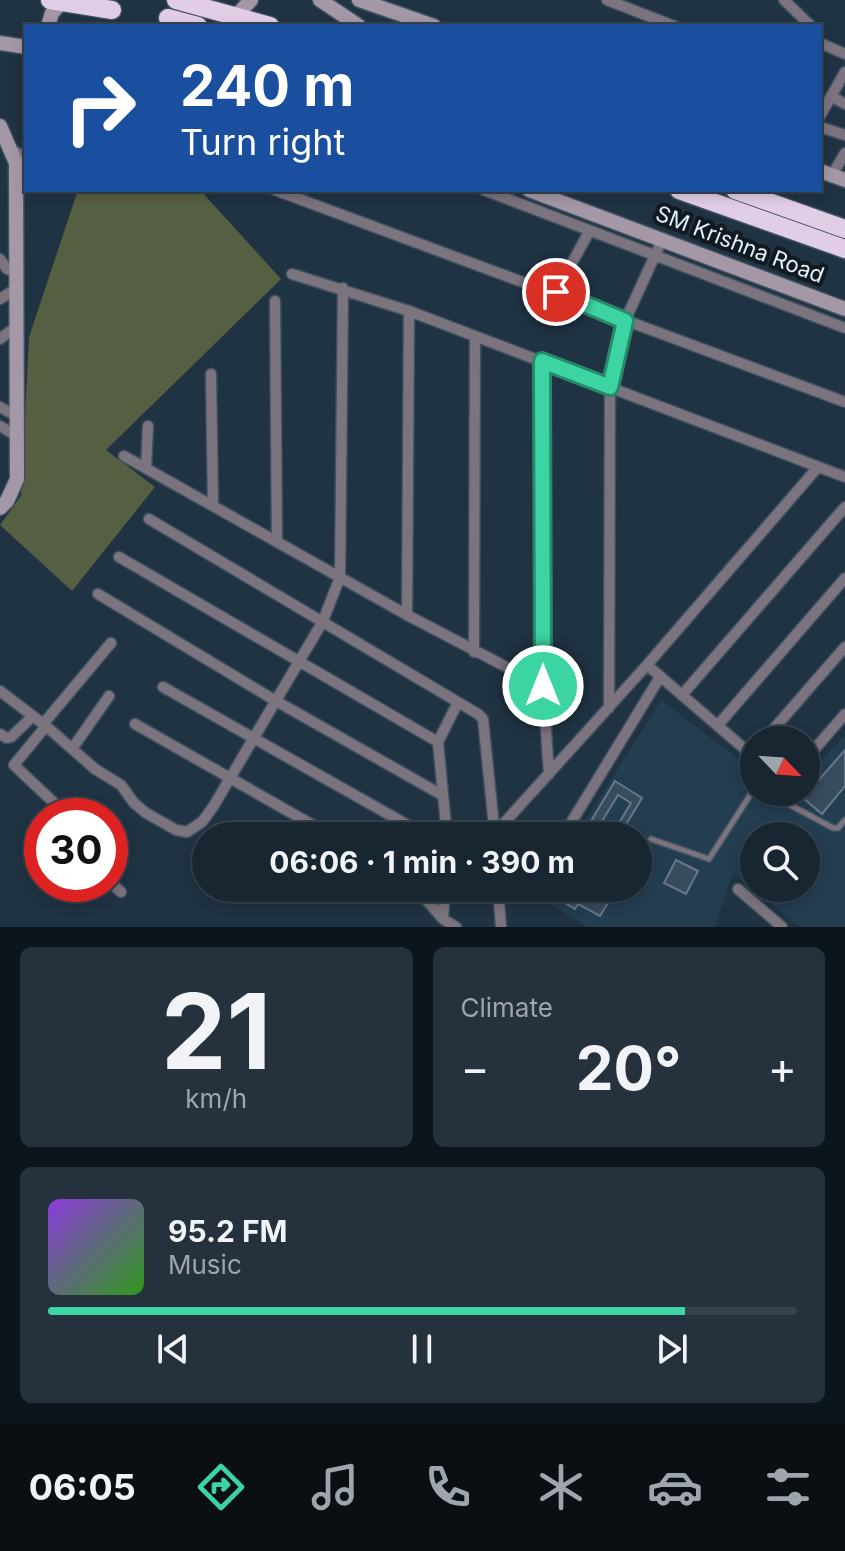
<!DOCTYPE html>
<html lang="en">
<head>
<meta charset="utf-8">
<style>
	body { margin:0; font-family:Inter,sans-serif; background:#25323e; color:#f1f3f6; height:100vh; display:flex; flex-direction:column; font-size:30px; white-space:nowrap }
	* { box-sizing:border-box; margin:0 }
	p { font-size:26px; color:#9fa5ac }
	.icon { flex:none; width:44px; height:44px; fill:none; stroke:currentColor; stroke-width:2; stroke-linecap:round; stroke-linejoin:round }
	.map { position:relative; height:927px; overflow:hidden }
	.details { display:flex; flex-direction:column; gap:20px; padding:20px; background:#0d151c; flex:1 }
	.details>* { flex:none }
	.banner { position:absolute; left:24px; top:24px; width:798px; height:168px; border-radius:0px; box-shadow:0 4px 12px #0003,0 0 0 2px #36434d; background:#1a4fa0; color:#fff; overflow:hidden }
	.needle { width:52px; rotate:115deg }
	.buttons { position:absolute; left:740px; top:726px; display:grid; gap:16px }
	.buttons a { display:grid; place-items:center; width:80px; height:80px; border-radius:50%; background:#182632; box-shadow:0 4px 12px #0003,0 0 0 2px #36434d; font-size:40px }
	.speed { position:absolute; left:24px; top:798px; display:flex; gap:16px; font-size:40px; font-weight:700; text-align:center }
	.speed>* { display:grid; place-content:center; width:104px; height:104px; border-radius:50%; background:#182632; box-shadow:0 4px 12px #0003,0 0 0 2px #36434d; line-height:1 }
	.speed .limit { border:12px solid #d22; background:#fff; color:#111 }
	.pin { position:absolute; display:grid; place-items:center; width:68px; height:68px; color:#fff; margin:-34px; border:4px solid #fff; border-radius:50%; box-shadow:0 2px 8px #0007 }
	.me { position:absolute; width:88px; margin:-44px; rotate:0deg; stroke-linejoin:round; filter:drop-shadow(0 0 6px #0008) }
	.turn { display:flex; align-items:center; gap:28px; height:168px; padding:0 24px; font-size:36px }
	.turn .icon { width:104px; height:104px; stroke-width:2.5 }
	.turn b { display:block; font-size:56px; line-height:68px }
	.big { font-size:60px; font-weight:700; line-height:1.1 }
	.details .tile { flex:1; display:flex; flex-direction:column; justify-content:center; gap:12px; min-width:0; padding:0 28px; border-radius:12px; background:#25323e }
	.details .dial { align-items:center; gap:0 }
	.dial b { font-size:104px; line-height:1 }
	.song { display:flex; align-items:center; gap:24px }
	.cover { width:96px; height:96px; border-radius:12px; background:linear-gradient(135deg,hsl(270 70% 55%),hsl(110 70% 35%)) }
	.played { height:8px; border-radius:4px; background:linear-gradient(90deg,#3dd4a3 85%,#36434d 85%) }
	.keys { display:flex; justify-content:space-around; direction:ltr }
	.heat { display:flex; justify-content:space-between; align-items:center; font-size:44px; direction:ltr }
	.details .tiles { flex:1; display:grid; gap:20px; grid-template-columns:1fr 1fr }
	.tile:last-child { grid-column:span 2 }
	.trip { position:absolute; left:192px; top:822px; width:460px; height:80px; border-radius:40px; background:#182632; box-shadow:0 4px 12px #0003,0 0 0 2px #36434d; font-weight:700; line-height:80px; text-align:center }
	.dock { display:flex; height:128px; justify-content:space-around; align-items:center; background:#0a0f14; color:#9fa5ac }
	.dock .icon { width:56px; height:56px }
	.dock .on { color:#3dd4a3 }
	.dock b { font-size:36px; color:#f1f3f6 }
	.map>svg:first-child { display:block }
	.built { fill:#233d51; fill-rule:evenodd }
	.green { fill:#575f43 }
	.building { fill:#384c5d; stroke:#64798b; stroke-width:2 }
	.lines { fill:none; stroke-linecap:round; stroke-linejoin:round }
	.lane-casing { stroke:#3f5160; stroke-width:8 }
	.street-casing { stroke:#3f5160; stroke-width:13 }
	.secondary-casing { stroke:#3f5160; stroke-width:17 }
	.highway-casing { stroke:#3f5160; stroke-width:21 }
	.lane { stroke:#7b737d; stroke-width:5 }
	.street { stroke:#7b737d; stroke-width:10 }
	.secondary { stroke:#a498a7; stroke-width:14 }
	.highway { stroke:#e1cee6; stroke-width:18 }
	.route-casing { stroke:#288a6a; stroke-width:20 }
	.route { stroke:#3dd4a3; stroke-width:14 }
	.labels { text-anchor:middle; stroke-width:8; stroke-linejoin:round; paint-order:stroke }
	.street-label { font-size:22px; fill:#e4f0fb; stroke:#111a21 }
</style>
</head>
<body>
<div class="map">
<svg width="845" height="927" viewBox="0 0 845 927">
	<rect width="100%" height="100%" fill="#203343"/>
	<!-- built -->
	<path class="built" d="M 661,700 L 754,771 L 754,792 L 782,792 L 789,797 L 793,792 L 806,792 L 806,778 L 845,735 L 845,927 L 800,927 L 733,873 L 715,927 L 588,927 L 538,897 L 543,888 L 638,888 L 638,836 L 576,836 ZM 754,836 L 806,836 L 806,888 L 754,888 Z"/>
	<!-- green -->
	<path class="green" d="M 78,190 L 200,190 L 281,279 L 106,450 L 155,487 L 72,591 L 0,525 L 21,496 L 29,337 Z"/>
	<!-- building -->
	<path class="building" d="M 845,750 L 845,786 L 822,814 L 803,798 Z
		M 615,781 L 642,798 L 619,836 L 611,836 L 631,803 L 618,795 L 593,836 L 582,836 Z
		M 676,860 L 698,871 L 686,894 L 664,883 Z
		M 541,888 L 567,888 L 576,894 L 579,888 L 617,888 L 600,916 L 578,904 L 575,909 Z"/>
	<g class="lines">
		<!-- lane casing -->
		<g class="lane-casing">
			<path id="lane" d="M 766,792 L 833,828 L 838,828 L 845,820
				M 651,839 L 709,859 L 754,789"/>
		</g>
		<!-- street casing -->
		<g class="street-casing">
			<path id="street" d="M 607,0 L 674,26
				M 784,0 L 811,26
				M 820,43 L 845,54
				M 831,96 L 845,104
				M 820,116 L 845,72
				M 820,127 L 845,135
				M 13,151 L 26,157
				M 832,175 L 845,153
				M 275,190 L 845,402
				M 484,190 L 845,328
				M 0,259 L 7,269 L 17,273
				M 292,274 L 409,311 L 845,477
				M 556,292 L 589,232
				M 0,299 L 17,288
				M 275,301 L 277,541
				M 0,339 L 17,326
				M 542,361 L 543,686 L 549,774
				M 211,374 L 213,505
				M 0,407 L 18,417
				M 0,426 L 18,437
				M 124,456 L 407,615 L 543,686
				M 146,468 L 148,426
				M 149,519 L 478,714 L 483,719 L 495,836
				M 119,557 L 438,742
				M 98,594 L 276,701 L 442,795
				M 407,615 L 409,311
				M 474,652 L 475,336
				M 647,665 L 754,757
				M 163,687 L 427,836
				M 0,691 L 46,726 L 95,769 L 121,785 L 134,803 L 146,813 L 176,830 L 187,832 L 202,822 L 213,807 L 323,621 L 340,577 L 343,288
				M 682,695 L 845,507
				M 609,708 L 610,387 L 625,321 L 662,240
				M 43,724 L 111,643
				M 135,724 L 332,836
				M 718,725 L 845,578
				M 46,726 L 14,765 L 68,816
				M 0,734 L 7,738 L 11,737 L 33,716
				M 764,740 L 845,647
				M 72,749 L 109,696
				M 806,759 L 845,714
				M 495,833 L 647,665 L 818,467
				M 447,836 L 438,742 L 458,702
				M 563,836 L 660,677
				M 110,882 L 121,892
				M 416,888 L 443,919 L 456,927
				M 498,888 L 501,927
				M 738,889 L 782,927
				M 443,919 L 445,888"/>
		</g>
		<!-- secondary casing -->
		<g class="secondary-casing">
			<path id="secondary" d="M 320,0 L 359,26
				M 359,0 L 434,26
				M 236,16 L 251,0
				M 48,26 L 52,13 L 62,2
				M 0,43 L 26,47
				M 0,126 L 16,163 L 17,479 L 7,501 L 0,508
				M 820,171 L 845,180
				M 529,190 L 845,309"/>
		</g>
		<!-- highway casing -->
		<g class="highway-casing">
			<path id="highway" d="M 50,0 L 112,10
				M 176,0 L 270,26
				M 168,18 L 198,26
				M 679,190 L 845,249
				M 735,190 L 845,229"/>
		</g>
		<!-- lane -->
		<use href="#lane" class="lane"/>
		<!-- street -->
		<use href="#street" class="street"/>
		<!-- secondary -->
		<use href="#secondary" class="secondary"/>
		<!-- highway -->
		<use href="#highway" class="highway"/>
	</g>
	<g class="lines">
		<!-- route casing -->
		<g class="route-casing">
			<path id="route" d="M 543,686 L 542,361 L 610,387 L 625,321 L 556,292"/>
		</g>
		<!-- route -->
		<use href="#route" class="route"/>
	</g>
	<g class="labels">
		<!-- street labels -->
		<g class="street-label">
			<text transform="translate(740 244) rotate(21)" y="8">SM Krishna Road</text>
		</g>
	</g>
</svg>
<div class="buttons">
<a><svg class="needle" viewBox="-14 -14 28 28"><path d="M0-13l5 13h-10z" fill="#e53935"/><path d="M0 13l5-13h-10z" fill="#9fa5ac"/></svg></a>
<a><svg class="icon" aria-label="search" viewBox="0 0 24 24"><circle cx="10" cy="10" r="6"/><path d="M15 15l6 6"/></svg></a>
</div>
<div class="speed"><div class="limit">30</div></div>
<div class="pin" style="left:556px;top:292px;background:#d93025"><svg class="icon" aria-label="arrive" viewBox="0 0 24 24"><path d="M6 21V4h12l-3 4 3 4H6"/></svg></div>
<svg class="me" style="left:543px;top:686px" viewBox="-20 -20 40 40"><circle r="17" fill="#3dd4a3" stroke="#fff" stroke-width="3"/><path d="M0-11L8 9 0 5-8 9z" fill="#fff"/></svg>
<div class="trip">06:06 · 1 min · 390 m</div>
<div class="banner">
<div class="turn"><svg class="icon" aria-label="right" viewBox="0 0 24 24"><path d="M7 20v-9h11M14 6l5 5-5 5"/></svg><div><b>240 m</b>Turn right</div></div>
</div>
</div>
<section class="details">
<div class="tiles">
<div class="tile dial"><b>21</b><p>km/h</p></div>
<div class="tile"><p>Climate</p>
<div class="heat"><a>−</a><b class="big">20°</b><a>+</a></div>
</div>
<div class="tile">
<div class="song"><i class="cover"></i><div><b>95.2 FM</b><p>Music</p></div></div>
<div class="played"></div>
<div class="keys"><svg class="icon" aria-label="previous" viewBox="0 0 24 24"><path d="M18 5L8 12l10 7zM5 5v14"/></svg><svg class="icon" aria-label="pause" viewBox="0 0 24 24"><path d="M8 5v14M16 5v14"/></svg><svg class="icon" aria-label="next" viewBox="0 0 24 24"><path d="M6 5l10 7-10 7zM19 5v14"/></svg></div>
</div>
</div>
</section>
<nav class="dock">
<b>06:05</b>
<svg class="icon on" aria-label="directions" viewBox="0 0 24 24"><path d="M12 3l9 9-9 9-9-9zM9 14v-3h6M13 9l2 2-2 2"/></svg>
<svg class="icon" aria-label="music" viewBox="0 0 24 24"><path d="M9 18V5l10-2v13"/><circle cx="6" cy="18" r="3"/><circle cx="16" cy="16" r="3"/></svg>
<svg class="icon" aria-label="phone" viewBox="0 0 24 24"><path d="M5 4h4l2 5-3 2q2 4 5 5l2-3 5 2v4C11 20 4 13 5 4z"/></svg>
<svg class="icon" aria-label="climate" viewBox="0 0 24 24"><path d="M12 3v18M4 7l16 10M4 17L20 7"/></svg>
<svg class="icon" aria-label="car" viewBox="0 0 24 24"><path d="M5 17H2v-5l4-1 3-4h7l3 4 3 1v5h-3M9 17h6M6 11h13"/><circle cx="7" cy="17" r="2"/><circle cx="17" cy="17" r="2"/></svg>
<svg class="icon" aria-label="filters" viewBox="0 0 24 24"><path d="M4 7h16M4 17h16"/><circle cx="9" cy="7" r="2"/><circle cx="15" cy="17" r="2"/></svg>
</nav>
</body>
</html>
